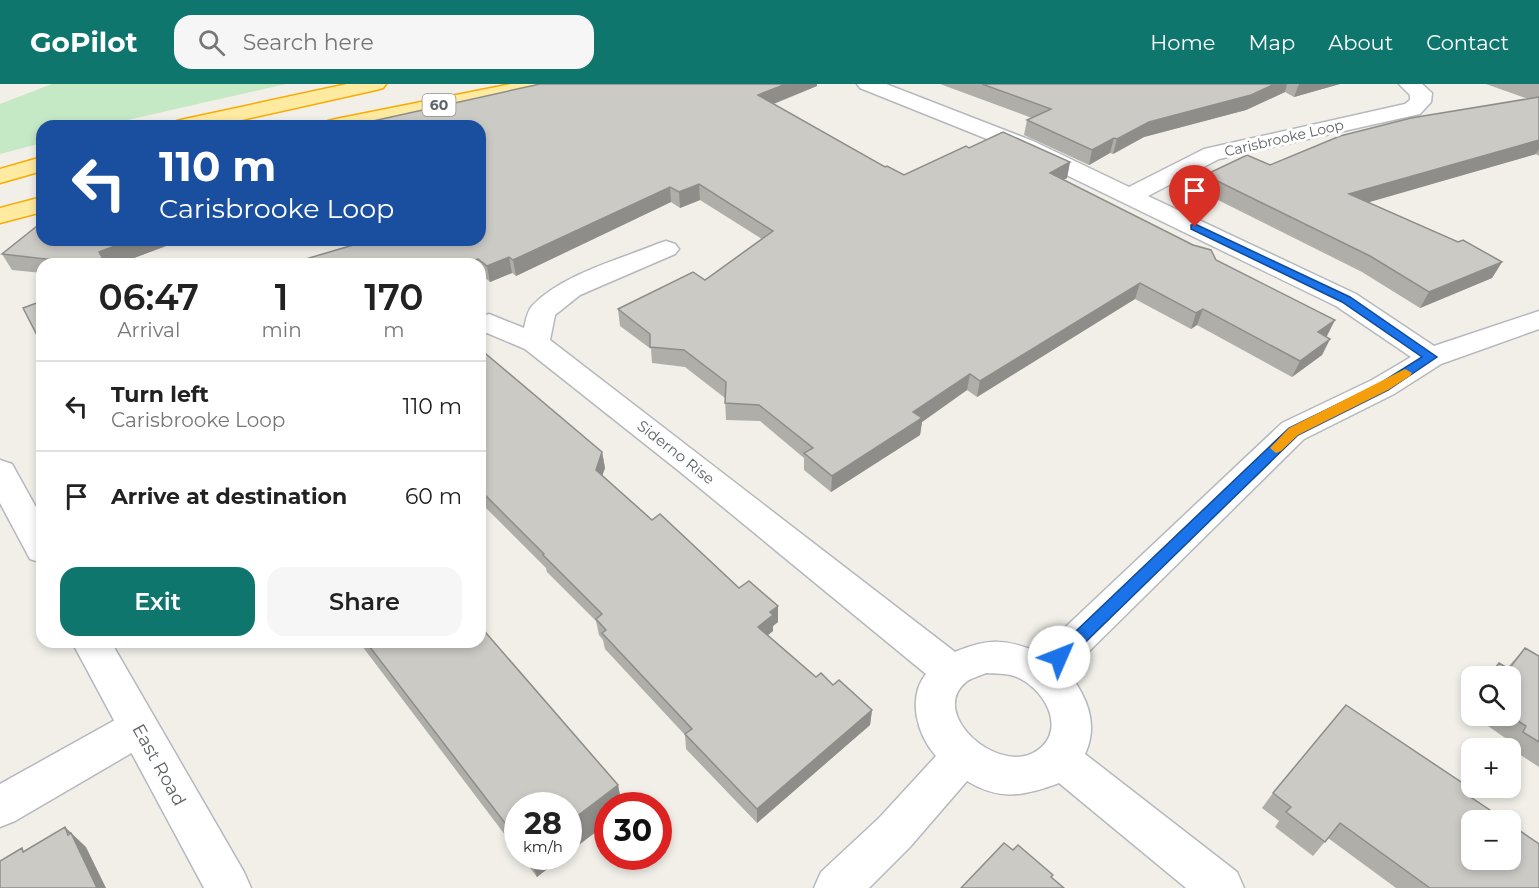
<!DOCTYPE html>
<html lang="en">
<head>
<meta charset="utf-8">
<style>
	body { margin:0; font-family:Montserrat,sans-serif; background:#f6f6f6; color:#222; height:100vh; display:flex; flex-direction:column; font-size:22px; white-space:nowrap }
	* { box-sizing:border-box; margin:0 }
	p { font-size:20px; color:#767676 }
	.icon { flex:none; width:33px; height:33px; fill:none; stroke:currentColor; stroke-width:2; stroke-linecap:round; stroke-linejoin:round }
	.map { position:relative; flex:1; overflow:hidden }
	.details { position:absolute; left:36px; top:174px; width:450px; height:390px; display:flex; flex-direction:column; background:#fff; border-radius:18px; box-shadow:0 3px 9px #0003 }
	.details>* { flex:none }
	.guide { position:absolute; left:36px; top:36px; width:450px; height:126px; border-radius:18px; box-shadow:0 3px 9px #0003; background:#1a4fa0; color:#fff; overflow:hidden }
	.buttons { position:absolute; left:1461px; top:582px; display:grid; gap:12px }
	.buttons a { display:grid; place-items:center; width:60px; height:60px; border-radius:12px; background:#fff; box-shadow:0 3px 9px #0003; font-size:30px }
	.speed { position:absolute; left:504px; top:708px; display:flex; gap:12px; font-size:30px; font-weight:700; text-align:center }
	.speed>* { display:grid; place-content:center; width:78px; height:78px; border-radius:50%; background:#fff; box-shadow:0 3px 9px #0003; line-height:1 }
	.speed small { font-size:15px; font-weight:400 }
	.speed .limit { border:9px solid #d22; background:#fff; color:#111 }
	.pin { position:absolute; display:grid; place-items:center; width:51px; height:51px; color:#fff; margin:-62px -26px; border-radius:50% 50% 50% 0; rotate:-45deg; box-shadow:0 0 6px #0007 }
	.pin .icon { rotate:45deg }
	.me { position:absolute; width:66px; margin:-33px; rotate:46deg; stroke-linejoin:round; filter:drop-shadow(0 0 4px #0008) }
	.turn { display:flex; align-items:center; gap:21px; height:126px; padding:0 24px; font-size:27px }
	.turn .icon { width:78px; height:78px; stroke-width:2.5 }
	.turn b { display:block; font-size:42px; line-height:51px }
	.eta { display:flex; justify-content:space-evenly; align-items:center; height:102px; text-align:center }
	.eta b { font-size:36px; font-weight:600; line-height:42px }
	.button { display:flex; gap:12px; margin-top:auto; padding:12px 24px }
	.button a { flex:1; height:69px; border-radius:18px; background:#0f766e; color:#fff; font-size:24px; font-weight:600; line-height:69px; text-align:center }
	.button a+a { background:#f6f6f6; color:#222 }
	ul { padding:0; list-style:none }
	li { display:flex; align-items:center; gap:18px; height:90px; padding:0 24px; border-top:2px solid #e0e0e0 }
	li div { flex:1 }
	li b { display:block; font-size:22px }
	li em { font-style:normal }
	header { display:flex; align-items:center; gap:36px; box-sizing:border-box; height:84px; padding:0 30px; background:#0f766e; color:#fff }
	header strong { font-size:28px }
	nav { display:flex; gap:33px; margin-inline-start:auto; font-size:21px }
	.search { width:420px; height:54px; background:#f6f6f6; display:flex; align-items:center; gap:15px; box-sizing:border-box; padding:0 21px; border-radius:18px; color:#767676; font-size:22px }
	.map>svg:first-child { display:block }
	.green { fill:#c5e8c5 }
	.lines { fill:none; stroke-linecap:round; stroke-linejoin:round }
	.minor-casing { stroke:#b5b8bc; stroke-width:3 }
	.tertiary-casing { stroke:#b5b8bc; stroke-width:3 }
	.trunk-casing { stroke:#f9ab00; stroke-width:3 }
	.minor { fill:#fff; fill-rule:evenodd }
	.tertiary { fill:#fff; fill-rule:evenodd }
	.trunk { fill:#feeaa1; fill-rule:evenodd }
	.wall { fill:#afaea9 }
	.shaded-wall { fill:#8f8d8a }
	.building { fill:#cccac5; stroke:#8f8d8a; stroke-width:1.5 }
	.route { fill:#1a73e8; stroke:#114b97; stroke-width:1.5 }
	.slow { fill:#f59e0b }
	.labels { text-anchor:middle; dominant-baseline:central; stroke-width:6; stroke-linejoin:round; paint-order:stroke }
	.shield { fill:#fff; stroke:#8f9295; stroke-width:1.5 }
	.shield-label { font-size:14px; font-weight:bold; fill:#5f6368 }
	.far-street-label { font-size:14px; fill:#5f6368; stroke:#fff }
	.street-label { font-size:15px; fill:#5f6368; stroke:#fff }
	.near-street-label { font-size:18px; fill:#5f6368; stroke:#fff }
</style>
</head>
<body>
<header>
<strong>GoPilot</strong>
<div class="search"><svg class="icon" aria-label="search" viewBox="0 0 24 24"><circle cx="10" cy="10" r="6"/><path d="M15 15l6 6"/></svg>Search here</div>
<nav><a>Home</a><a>Map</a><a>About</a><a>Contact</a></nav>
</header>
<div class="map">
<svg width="1539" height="804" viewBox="0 0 1539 804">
	<rect width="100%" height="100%" fill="#f1efe8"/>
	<path class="green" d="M52 0H286L101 42H42V59L0 70V20Z"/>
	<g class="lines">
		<defs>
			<path id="minor" d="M857 0H886L1033 57 1129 103 1204 65 1405 20 1410 16V11L1399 0H1422L1432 9 1431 18 1420 30 1219 75 1148 112 1356 210 1434 262 1539 227V245L1441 280 1394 310 1304 355 1068 588C1087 613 1099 640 1085 670L1237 788 1244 804H1186L1059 699C1024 712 1000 717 967 697L910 763 869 804H814L821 788 880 733 936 672C917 651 907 614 926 590L679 387 525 265 487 249 480 251V233L489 230 524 244C526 236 527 228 532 222 561 191 618 176 657 160L666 157 675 160 679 165 675 170 580 211 555 231 550 256 955 568C989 554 1004 555 1039 568L1282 339 1372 296 1411 273 1336 222 1017 67 860 4ZM986 589C995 590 1006 589 1014 592 1043 602 1068 644 1038 666 1000 694 927 630 966 598 971 594 980 592 986 589Z
				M138 626 152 631 158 644 152 657 15 737 0 743V700L124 631Z"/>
			<path id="tertiary" d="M0 376 12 380 42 434V479L30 475 0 419Z
				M72 558H111L244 788 251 804H204Z"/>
			<path id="trunk" d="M347 0H386L383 4 376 6 215 42H174L177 37 185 35Z
				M511 0H552L549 4 542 6 368 42H325L328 37 336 35Z
				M42 73V87L0 99V85Z
				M42 113V128L0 139V124Z"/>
		</defs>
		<use href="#minor" class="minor-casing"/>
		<use href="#tertiary" class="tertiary-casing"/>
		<use href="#trunk" class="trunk-casing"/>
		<use href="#minor" class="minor"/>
		<use href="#tertiary" class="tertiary"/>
		<use href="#trunk" class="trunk"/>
	</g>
	<path class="wall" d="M540 0H817V2L774 20 885 83 904 91 969 64 1070 78 1067 94 1063 96 1216 176 1330 255 1322 271 1292 293 1197 241 1191 245 1135 215 977 313 967 306 922 338 920 351 831 408 804 386V374L760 337 726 336 725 314 685 283 652 279 651 265 620 242 618 225 705 196 762 155 700 116 680 124 671 118 516 192 512 189 490 198 482 191 480 192V180H289L480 156Z
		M940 0H1340L1294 13 1285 8 1246 26 1144 53 1113 70 1110 69 1089 81 1024 51 1027 36 1032 34Z
		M1486 0H1539V72L1536 70 1368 118 1502 178 1492 194 1420 224 1362 188 1200 107 1205 91 1270 81 1528 15Z
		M42 156H182L118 180H42V189L12 186 2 170Z
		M480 273 602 368 605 384 602 392 652 436 739 504 778 538 773 542V547L768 551 816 593 833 601 872 626 870 641 757 739 686 665 685 651 605 565 603 556 599 551 596 537 547 488 546 484 480 418Z
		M359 558H480L618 701 622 722H518V768Z
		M1525 564 1539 572V683L1508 663 1511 658 1488 642 1481 632H1510V592H1487L1499 579 1507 584Z
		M1273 709 1466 710 1539 804H1396L1328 754 1313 772 1275 743 1279 737 1262 724Z
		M521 772H564L537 793Z"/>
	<path class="shaded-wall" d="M786 0H817V2L758 26V11Z
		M1275 0H1287L1285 8 1246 26 1144 53 1113 70 1117 55 1149 38Z
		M1299 0H1340L1294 13Z
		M1114 54 1110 69 1089 81 1092 66Z
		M1539 56V65L1536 70 1342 126 1349 110Z
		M1070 78 1067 94 1047 105 1050 89Z
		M699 100 700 116 680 124 679 108Z
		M670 103 671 118 516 192 513 176Z
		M131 156H182L118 180H105L99 168Z
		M509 173 512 189 490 198 487 182Z
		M478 175 479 180H462Z
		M1502 178 1492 194 1420 224 1429 208Z
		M1140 199 1135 215 977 313 980 297Z
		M1203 225 1197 241 1191 245 1196 229Z
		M1335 236 1327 252 1310 265 1318 248Z
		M1330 255 1322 271 1292 293 1300 277Z
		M970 290 967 306 922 338 920 351 831 408 832 392 913 328Z
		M602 368 605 384 598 403 596 386Z
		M778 522V538L773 542V547L758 559V543L770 528Z
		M872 626 870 641 757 739V725Z
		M618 701 622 722H608V739L568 769V739Z
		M65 743 86 763 106 804H97Z
		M529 772H564L537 793Z"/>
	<path class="building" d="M540 0H786L758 11 885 83 887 82 904 91 966 62 969 64 1003 48 1070 78 1050 89 1193 161 1211 166 1216 176 1335 236 1318 248 1330 255 1300 277 1203 225 1196 229 1140 199 980 297 970 290 913 328 922 334 832 392 804 369 813 364 759 321 725 319 726 298 684 266 650 263V250L618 225 693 188 705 196 773 147 699 100 679 108 670 103 513 176 509 173 487 182 478 175 462 180H289L370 156H480V42H358L373 37Z
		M982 0H1275L1251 11 1149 38 1117 55 1114 54 1092 66 1027 36 1051 25Z
		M1539 13V56L1349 110 1458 158 1463 156 1502 178 1429 208 1370 172 1205 91 1247 71 1270 81 1340 52 1411 34Z
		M42 138V156H131L99 168 106 180H89L2 170Z
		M42 217V257H40L23 224Z
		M486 270 602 368 596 386 652 436 660 430 739 504 749 497 778 522 770 528 773 531 758 543 816 593 821 589 833 601 839 596 872 626 757 725 685 650 692 645 602 549 606 546 596 535 602 530 543 471 544 470 480 406V273Z
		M480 542 618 701 568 739V722H518V756L366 558H480Z
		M1525 564 1539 572V658L1523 648 1526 642 1510 632V592H1489L1499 579 1509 585Z
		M1346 621 1470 704 1466 710 1505 736H1472V776H1510V740L1539 760V804H1430L1340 739 1325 758 1286 728 1291 723 1273 709Z
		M65 743 68 751 71 749 97 804H0V777L22 764 23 768Z
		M1004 759 1013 766 1018 761 1053 791 1051 793 1064 804H961Z"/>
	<path class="route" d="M1195 140 1350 213 1437 273 1388 306 1298 351 1065 578 1059 580 1054 578 1051 573 1054 568 1289 344 1379 300 1422 273 1342 218 1191 145V141Z"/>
	<path class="slow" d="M1405 285 1412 289 1410 292 1388 306 1298 351 1281 367 1276 369 1270 364 1289 344Z"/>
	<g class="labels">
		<rect class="shield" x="422.5" y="10" width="33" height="22" rx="4.5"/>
		<g class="shield-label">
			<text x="439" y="21">60</text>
		</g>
		<g class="far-street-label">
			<text transform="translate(1284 54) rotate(-13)">Carisbrooke Loop</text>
		</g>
		<g class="street-label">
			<text transform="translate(676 368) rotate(38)">Siderno Rise</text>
		</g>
		<g class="near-street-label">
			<text transform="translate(159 681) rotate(61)">East Road</text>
		</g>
	</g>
</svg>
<div class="buttons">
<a><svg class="icon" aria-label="search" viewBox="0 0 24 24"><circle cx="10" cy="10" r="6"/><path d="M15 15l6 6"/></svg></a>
<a>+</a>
<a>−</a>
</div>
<div class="speed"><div>28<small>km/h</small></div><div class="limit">30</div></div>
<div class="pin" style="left:1195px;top:143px;background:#d93025"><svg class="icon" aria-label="arrive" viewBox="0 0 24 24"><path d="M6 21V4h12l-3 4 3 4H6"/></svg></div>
<svg class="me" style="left:1059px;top:573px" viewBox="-20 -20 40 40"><circle r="19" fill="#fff"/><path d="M0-13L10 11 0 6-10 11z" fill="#1a73e8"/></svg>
<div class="guide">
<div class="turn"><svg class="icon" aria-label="left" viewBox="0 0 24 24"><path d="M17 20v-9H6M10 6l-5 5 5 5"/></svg><div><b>110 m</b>Carisbrooke Loop</div></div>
</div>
<section class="details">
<div class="eta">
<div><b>06:47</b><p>Arrival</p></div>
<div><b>1</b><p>min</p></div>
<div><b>170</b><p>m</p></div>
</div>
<ul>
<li><svg class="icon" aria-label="left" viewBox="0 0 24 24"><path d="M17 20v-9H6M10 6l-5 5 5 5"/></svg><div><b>Turn left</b><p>Carisbrooke Loop</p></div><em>110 m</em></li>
<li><svg class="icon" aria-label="arrive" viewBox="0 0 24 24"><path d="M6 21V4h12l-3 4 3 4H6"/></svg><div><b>Arrive at destination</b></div><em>60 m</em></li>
</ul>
<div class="button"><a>Exit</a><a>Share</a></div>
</section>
</div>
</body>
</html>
